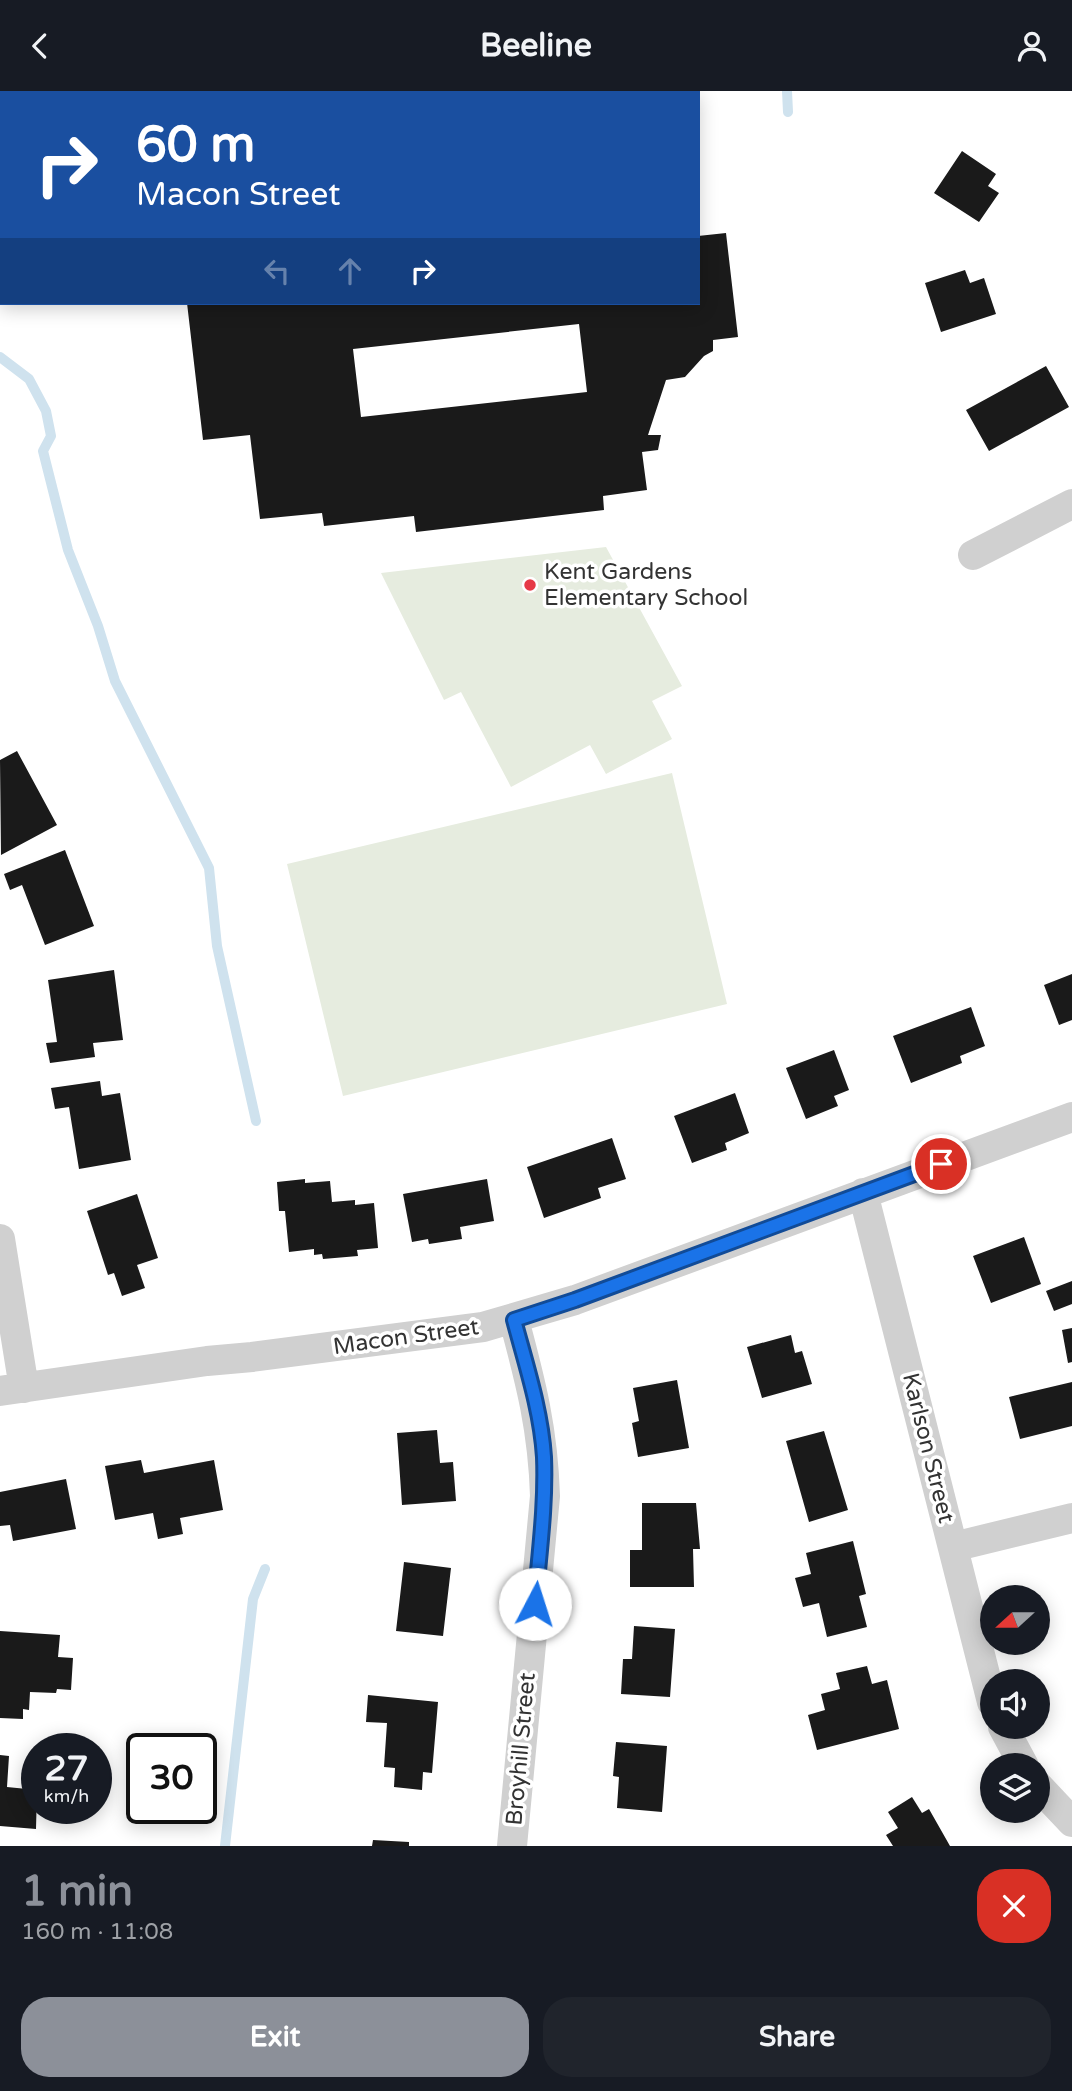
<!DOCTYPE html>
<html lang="en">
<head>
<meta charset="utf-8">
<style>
	body { margin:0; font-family:"Varela Round",sans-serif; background:#20242c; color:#f1f3f6; height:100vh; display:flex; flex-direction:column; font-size:26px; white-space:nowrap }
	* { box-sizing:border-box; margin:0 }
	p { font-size:23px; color:#9ea1a6 }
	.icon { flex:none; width:38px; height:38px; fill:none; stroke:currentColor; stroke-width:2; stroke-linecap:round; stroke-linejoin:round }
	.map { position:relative; height:1755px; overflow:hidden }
	.drawer { display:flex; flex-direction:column; background:#171b24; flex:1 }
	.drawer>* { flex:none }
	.guide { position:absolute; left:0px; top:0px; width:700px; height:214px; box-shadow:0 4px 18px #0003; background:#1a4fa0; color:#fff; overflow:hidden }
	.needle { width:46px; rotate:249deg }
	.buttons { position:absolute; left:980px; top:1494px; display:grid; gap:14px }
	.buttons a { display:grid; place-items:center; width:70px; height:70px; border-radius:50%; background:#171b24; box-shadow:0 4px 18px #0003; font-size:35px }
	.speed { position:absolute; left:21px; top:1642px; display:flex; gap:14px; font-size:35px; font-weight:700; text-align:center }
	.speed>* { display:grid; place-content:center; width:91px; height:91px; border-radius:50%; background:#171b24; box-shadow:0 4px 18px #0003; line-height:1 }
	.speed small { font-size:18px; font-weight:400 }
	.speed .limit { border:4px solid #111; border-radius:10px; background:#fff; color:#111 }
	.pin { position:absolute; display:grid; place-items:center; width:60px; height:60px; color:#fff; margin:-30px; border:4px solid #fff; border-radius:50%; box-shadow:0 2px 7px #0007 }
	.me { position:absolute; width:77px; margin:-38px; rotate:5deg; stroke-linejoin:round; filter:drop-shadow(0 0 5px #0008) }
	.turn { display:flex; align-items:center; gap:24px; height:147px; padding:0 21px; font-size:32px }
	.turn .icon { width:91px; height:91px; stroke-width:2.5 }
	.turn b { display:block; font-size:49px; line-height:60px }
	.lanes { display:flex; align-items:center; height:66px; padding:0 21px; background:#0003; justify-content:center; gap:35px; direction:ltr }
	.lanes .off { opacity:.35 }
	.round { display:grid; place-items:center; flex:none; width:74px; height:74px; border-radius:28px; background:#20242c }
	.headline { display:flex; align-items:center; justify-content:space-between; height:119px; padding:0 21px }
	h1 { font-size:42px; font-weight:700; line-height:52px; color:#8c9099 }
	.primary-button { display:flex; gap:14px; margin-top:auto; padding:14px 21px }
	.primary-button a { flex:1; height:80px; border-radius:28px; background:#8c9099; color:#fff; font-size:28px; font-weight:700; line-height:80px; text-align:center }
	.primary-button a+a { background:#20242c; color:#f1f3f6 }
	header { display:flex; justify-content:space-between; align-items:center; height:91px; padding:0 21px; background:#171b24; font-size:32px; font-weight:700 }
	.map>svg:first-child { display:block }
	.green { fill:#e6ecdf }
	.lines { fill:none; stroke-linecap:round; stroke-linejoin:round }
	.stream { stroke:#cfe2ee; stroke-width:10 }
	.building { fill:#1a1a1a; fill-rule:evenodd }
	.minor { stroke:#d0d0d0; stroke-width:30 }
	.route-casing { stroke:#114b97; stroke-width:18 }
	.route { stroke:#1a73e8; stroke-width:12 }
	.poi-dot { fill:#e63946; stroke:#fff; stroke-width:2.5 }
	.labels { text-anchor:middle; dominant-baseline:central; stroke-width:7; stroke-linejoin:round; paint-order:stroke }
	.poi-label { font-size:23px; fill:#333; stroke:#fff; text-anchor:start }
	.street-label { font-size:23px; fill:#333; stroke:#fff }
</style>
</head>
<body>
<header><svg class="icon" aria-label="back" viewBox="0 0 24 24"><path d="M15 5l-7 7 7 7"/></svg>Beeline<svg class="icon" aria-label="person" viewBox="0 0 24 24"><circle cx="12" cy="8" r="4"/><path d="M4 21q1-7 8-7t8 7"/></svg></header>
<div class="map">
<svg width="1072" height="1755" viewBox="0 0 1072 1755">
	<rect width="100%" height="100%" fill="#fff"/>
	<path class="green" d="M606 456 682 595 652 610 672 648 606 683 590 654 511 696 461 601 444 609 381 482Z
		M672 682 727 913 343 1005 287 773Z"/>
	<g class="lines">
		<path class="stream" d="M787 0 788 21
			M0 266 29 288 46 320 51 345 43 360 68 459 98 535 115 590 209 777 217 855 256 1030
			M225 1755 253 1508 265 1478"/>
	</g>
	<path class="building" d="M962 60 996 83 988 95 999 102 979 131 934 102Z
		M726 142 738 246 713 249V260L704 265 685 286 666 289 648 344H661L658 359 642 361 647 399 603 405 604 419 416 441 414 425 324 435 322 422 260 428 250 344 203 349 187 212H698V145ZM579 233 587 301 361 326 353 258Z
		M965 179 970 192 984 187 996 223 941 241 925 192Z
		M1046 275 1069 316 989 360 966 319Z
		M17 660 57 734 1 764 0 669Z
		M65 759 94 835 45 854 22 794 10 799 4 783Z
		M114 879 123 949 93 952 95 966 50 972 46 952 57 951 48 889Z
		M1072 883V929L1059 934 1044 894Z
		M971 916 985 955 960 965 962 972 911 992 893 945Z
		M834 959 849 999 834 1005 838 1015 806 1028 786 977Z
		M100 990 102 1005 120 1002 131 1069 79 1078 69 1016 55 1018 51 997Z
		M735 1002 749 1042 725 1052 727 1059 692 1072 674 1025Z
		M612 1047 626 1088 598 1097 601 1107 544 1127 527 1076Z
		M305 1088V1092L330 1090 332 1111 355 1109V1114L374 1112 378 1157 357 1159 358 1165 323 1168 322 1163 314 1164V1158L289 1161 285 1120H279L277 1091Z
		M487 1088 494 1130 460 1136 462 1148 429 1153 428 1148 412 1151 403 1103Z
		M137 1103 158 1167 137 1174 145 1197 122 1205 114 1182 108 1184 87 1120Z
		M1024 1146 1041 1193 991 1212 973 1165Z
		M1072 1190V1213L1054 1220 1046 1200Z
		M1072 1237V1271L1068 1272 1062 1239Z
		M791 1244 795 1262 802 1260 812 1293 762 1307 747 1256Z
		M677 1289 689 1357 638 1366 632 1332 639 1330 633 1297Z
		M1072 1291V1335L1020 1348 1009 1306Z
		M437 1339 440 1372 453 1371 456 1410 402 1414 397 1342Z
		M824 1340 848 1419 809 1431 786 1350Z
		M141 1369 144 1382 214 1369 223 1419 180 1427 183 1443 158 1448 153 1422 115 1429 105 1375Z
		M66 1388 76 1438 13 1450 10 1434 0 1435V1401Z
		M642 1412H696L700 1458H693L694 1496H630V1459H642Z
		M853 1450 866 1503 859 1505 867 1536 827 1546 819 1512 803 1516 795 1487 811 1483 806 1462Z
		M404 1471 451 1477 443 1545 396 1540Z
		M634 1535 675 1538 670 1606 621 1603 623 1568H632Z
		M0 1540 60 1544 58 1566 73 1567 71 1599 57 1598 56 1602 30 1601 29 1619 23 1618V1628L0 1627Z
		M867 1575 872 1593 887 1589 899 1638 817 1659 808 1624 825 1619 821 1603 840 1598 836 1582Z
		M368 1604 438 1611 432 1682 423 1681 422 1699 394 1696 395 1677 384 1676 387 1632 366 1631Z
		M616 1651 667 1655 662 1721 617 1717 619 1686 613 1685Z
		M0 1664 9 1665 7 1696 37 1699 36 1738 0 1735Z
		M912 1706 922 1722 929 1718 950 1755H893L886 1744 898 1737 888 1721Z
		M373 1749 409 1751V1755H372Z"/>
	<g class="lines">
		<path class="minor" d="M973 464 1072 413
			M863 1102 992 1611
			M0 1148 24 1297
			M0 1300 207 1270 252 1266 483 1236 575 1209 1072 1026
			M953 1456 1072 1427
			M1003 1636 1024 1675
			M1038 1695 1072 1731
			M512 1755 545 1405C543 1339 531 1292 514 1229"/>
	</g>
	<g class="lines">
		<defs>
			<path id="route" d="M535 1513C539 1464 546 1415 544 1366 541 1319 526 1274 514 1229L575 1209 941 1073"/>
		</defs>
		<use href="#route" class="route-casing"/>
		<use href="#route" class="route"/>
	</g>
	<circle class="poi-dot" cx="530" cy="494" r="7"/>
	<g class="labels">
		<g class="poi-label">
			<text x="544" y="481">Kent Gardens<tspan x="544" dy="26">Elementary School</tspan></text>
		</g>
		<g class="street-label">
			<text transform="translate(406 1246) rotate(-8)">Macon Street</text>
			<text transform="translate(928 1357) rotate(76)">Karlson Street</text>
			<text transform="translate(521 1658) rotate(-85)">Broyhill Street</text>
		</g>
	</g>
</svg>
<div class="buttons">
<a><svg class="needle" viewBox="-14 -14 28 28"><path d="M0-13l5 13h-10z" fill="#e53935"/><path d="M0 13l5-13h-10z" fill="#9ea1a6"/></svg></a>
<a><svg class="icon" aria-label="sound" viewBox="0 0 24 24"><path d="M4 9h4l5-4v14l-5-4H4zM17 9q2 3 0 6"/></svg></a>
<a><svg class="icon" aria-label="layers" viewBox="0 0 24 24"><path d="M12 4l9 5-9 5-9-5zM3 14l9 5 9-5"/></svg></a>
</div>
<div class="speed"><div>27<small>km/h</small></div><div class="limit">30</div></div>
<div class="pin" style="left:941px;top:1073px;background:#d93025"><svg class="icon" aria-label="arrive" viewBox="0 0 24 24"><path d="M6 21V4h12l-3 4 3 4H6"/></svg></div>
<svg class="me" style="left:535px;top:1513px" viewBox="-20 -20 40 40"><circle r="19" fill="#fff"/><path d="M0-13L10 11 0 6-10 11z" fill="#1a73e8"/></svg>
<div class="guide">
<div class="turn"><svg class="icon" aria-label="right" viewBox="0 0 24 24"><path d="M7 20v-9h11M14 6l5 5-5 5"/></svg><div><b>60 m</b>Macon Street</div></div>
<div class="lanes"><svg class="icon off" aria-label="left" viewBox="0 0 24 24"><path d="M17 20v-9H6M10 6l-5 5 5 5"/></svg><svg class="icon off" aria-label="ahead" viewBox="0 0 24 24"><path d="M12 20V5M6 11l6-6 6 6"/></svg><svg class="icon" aria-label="right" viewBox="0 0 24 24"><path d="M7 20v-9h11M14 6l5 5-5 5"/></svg></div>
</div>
</div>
<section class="drawer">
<div class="headline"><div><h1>1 min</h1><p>160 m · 11:08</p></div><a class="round" style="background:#d93025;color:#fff"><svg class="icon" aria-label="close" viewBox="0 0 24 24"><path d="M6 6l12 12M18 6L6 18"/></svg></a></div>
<div class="primary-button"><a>Exit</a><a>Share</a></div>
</section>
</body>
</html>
